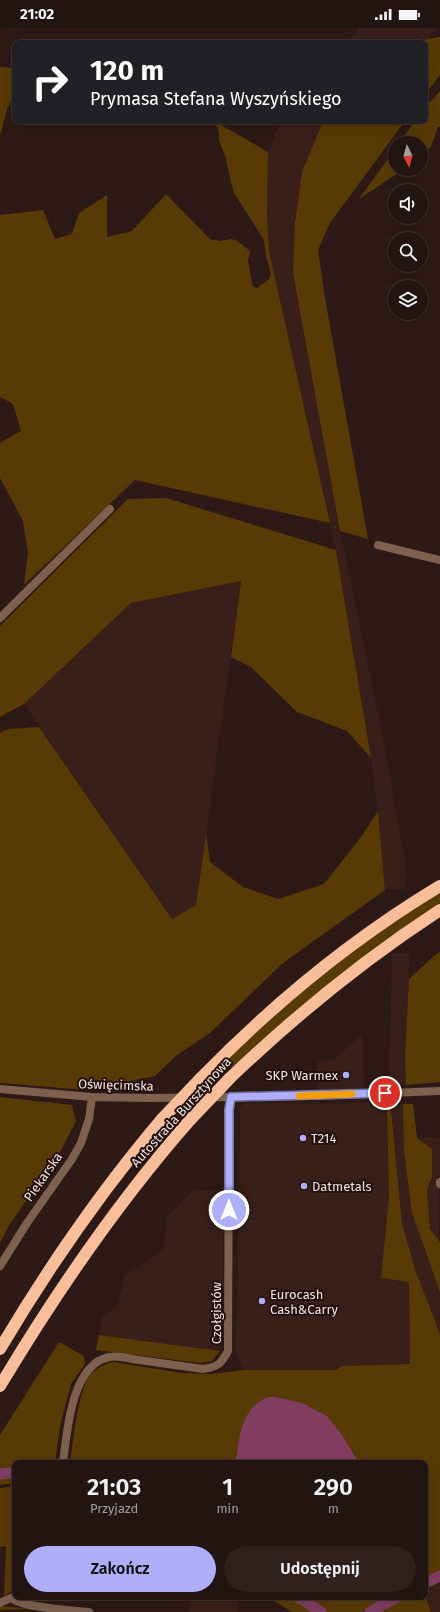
<!DOCTYPE html>
<html lang="pl">
<head>
<meta charset="utf-8">
<style>
	body { margin:0; font-family:"Fira Sans",sans-serif; background:#2e211e; color:#f1f3f6; height:100vh; display:flex; flex-direction:column; font-size:15px; white-space:nowrap }
	* { box-sizing:border-box; margin:0 }
	p { font-size:13px; color:#a29e9f }
	.icon { flex:none; width:22px; height:22px; fill:none; stroke:currentColor; stroke-width:2; stroke-linecap:round; stroke-linejoin:round }
	.map { position:relative; flex:1; overflow:hidden }
	.panel { position:absolute; left:12px; top:1432px; width:416px; height:140px; display:flex; flex-direction:column; background:#221410; border-radius:8px; box-shadow:0 4px 16px #0002,0 0 0 1px #3f3330 }
	.panel>* { flex:none }
	.banner { position:absolute; left:12px; top:12px; width:416px; height:84px; border-radius:8px; box-shadow:0 4px 16px #0002,0 0 0 1px #3f3330; background:#202124; color:#fff; overflow:hidden }
	.needle { width:26px; rotate:174deg }
	.controls { position:absolute; left:388px; top:108px; display:grid; gap:8px }
	.controls a { display:grid; place-items:center; width:40px; height:40px; border-radius:50%; background:#221410; box-shadow:0 4px 16px #0002,0 0 0 1px #3f3330; font-size:20px }
	.pin { position:absolute; display:grid; place-items:center; width:34px; height:34px; color:#fff; margin:-17px; border:2px solid #fff; border-radius:50%; box-shadow:0 1px 4px #0007 }
	.me { position:absolute; width:44px; margin:-22px; rotate:0deg; stroke-linejoin:round; filter:drop-shadow(0 0 3px #0008) }
	.turn { display:flex; align-items:center; gap:14px; height:84px; padding:0 12px; font-size:18px }
	.turn .icon { width:52px; height:52px; stroke-width:2.5 }
	.turn b { display:block; font-size:28px; line-height:34px }
	.eta { display:flex; justify-content:space-evenly; align-items:center; height:68px; text-align:center }
	.eta b { font-size:24px; font-weight:600; line-height:28px }
	.primary-button { display:flex; gap:8px; margin-top:auto; padding:8px 12px }
	.primary-button a { flex:1; height:46px; border-radius:24px; background:#afaefa; color:#111; font-size:16px; font-weight:600; line-height:46px; text-align:center }
	.primary-button a+a { background:#2e211e; color:#f1f3f6 }
	.status { display:flex; justify-content:space-between; align-items:center; height:28px; padding:0 20px; background:#221410; direction:ltr }
	.status svg { height:11px; fill:currentColor }
	.map>svg:first-child { display:block }
	.built { fill:#391f1a }
	.green { fill:#583a05 }
	.water { fill:#803d60 }
	.lines { fill:none; stroke-linecap:round; stroke-linejoin:round }
	.river { stroke:#803d60; stroke-width:11 }
	.minor { stroke:#7d604e; stroke-width:8 }
	.highway { stroke:#f8be9a; stroke-width:12 }
	.highway-bridge { stroke:#f8be9a; stroke-width:12 }
	.route-casing { stroke:#7271a2; stroke-width:10 }
	.route { stroke:#afaefa; stroke-width:7 }
	.slow { stroke:#f59e0b; stroke-width:7 }
	.poi-dot { fill:#afaefa; stroke:#23110d; stroke-width:1.5 }
	.labels { text-anchor:middle; dominant-baseline:central; stroke-width:4; stroke-linejoin:round; paint-order:stroke }
	.poi-label { font-size:13px; fill:#f0e2df; stroke:#23110d; text-anchor:start }
	.street-label { font-size:13px; fill:#f0e2df; stroke:#23110d }
</style>
</head>
<body>
<div class="status"><b>21:02</b><svg viewBox="0 0 49 12"><path d="M0 12V9h3v3zM5 12V6h3v6zM10 12V3h3v9zM15 12V0h3v12zM26 1h20v11H26zM47 4h2v5h-2z"/></svg></div>
<div class="map">
<svg width="440" height="1584" viewBox="0 0 440 1584">
	<rect width="100%" height="100%" fill="#2d1a16"/>
	<path class="built" d="M361 0H436L427 11 419 15H344Z
		M281 93H323L302 144 293 245 340 503 381 700 406 838 405 861H385L378 783 371 730 336 522 269 223 267 189 268 124Z
		M241 553 196 877 172 891 24 676 131 575Z
		M392 925H409V951L405 1028 406 1057H389Z
		M362 1006 364 1060 318 1062V1033L334 1032Z
		M386 1073 389 1169 381 1250 409 1254 410 1336 341 1338 336 1342H243L236 1326 240 1079 244 1075 333 1076Z
		M403 1076 404 1124 412 1185 440 1264V1306L416 1244 402 1196 391 1077Z
		M417 1110H440L439 1213 430 1201 427 1160 432 1149Z
		M193 1162 223 1163V1256L220 1323 99 1307 102 1289 117 1279 125 1247 164 1222 167 1189Z
		M440 1554V1584H431L425 1568 426 1561Z
		M190 1569H237L238 1570 237 1584H189Z"/>
	<path class="green" d="M440 9V47L425 67V15H419L427 11Z
		M0 39 15 40V65L8 79 0 107Z
		M440 63V99H438L431 119 421 127V115H399L415 93H425V80Z
		M211 93H214L268 124 267 189 269 223 330 495 135 452 24 557 28 525 23 493 0 450V415L21 403 13 376 0 369V187L43 182 55 211 72 206 79 185 107 167V209L132 203 166 166 210 211 220 213 230 211 236 212 250 223 248 233 253 259 257 260 269 251 271 246 266 228 264 212 234 165 230 150 226 131 219 112V106L217 98Z
		M323 93H405L330 195 318 222 325 270 368 511 340 503 293 245 295 195 302 144Z
		M395 121V141H404L359 171Z
		M166 470 336 522 371 730 347 703 297 684 251 639 231 629 241 553 131 575 24 676 0 689V598L128 471Z
		M39 699 172 891 196 877 206 806 210 834 243 859 278 871 324 856 361 809 378 783 385 862 283 935 210 1005 177 1027 155 1048 85 1062 0 1055V705L8 701Z
		M440 863V877L233 1040 225 1032 291 972 361 916Z
		M440 924V1054L406 1057 405 1028 409 951 434 928Z
		M0 1069 72 1077 76 1093 59 1126 10 1196 0 1215Z
		M403 1076H413L417 1110 432 1121V1149L427 1161 430 1201 440 1214V1264L412 1185 404 1124Z
		M387 1081H391L402 1196 416 1244 440 1306V1545L425 1552V1435H70C73 1415 78 1358 92 1345 98 1339 106 1335 114 1334L182 1345 212 1346 243 1342H336L341 1338 410 1336 409 1254 381 1250 389 1169Z
		M99 1307 220 1323 212 1333 200 1335 96 1322Z
		M59 1314 84 1328 85 1336 71 1356 60 1398 55 1435H15V1440L0 1442V1407Z
		M15 1447V1455L0 1457V1449Z
		M15 1458V1560L4 1569 6 1518 0 1519V1460Z
		M425 1568 431 1584H378L409 1569Z
		M268 1569H292L315 1584H292Z
		M302 1569H392L362 1584H325Z
		M0 1578 32 1581 0 1582Z"/>
	<path class="water" d="M269 1369H276L302 1375 327 1388 342 1407 359 1435H236C238 1411 242 1377 269 1369Z"/>
	<g class="lines">
		<path class="river" d="M0 1446 15 1444
			M425 1555 440 1548
			M298 1569 321 1584
			M370 1584 397 1569"/>
		<path class="minor" d="M378 517 440 532
			M0 590 110 481
			M0 1061 92 1069 148 1070 312 1068 440 1063
			M440 1154V1156
			M0 1238 27 1195 72 1131 81 1115 89 1091 92 1069
			M63 1435C67 1404 71 1337 109 1329 119 1327 130 1331 139 1332 161 1335 182 1338 203 1341 218 1339 221 1336 228 1323L229 1082 231 1069
			M12 1570C21 1580 73 1582 89 1584
			M0 1575 15 1568"/>
		<path class="highway" d="M201 1050C273 976 352 911 440 858
			M230 1050C296 987 363 932 440 882
			M0 1321C48 1240 101 1163 162 1091
			M0 1358C57 1263 117 1175 190 1092"/>
		<path class="highway-bridge" d="M162 1091 201 1050
			M190 1092 230 1050"/>
	</g>
	<g class="lines">
		<defs>
			<path id="route" d="M229 1182V1082L231 1069 385 1065"/>
		</defs>
		<use href="#route" class="route-casing"/>
		<use href="#route" class="route"/>
		<path class="slow" d="M299 1068 352 1066"/>
	</g>
	<g class="poi-dot">
		<circle cx="346" cy="1047" r="4"/>
		<circle cx="303" cy="1110" r="4"/>
		<circle cx="304" cy="1158" r="4"/>
		<circle cx="262" cy="1273" r="4"/>
	</g>
	<g class="labels">
		<g class="poi-label">
			<text x="338" y="1047" text-anchor="end">SKP Warmex</text>
			<text x="311" y="1110">T214</text>
			<text x="312" y="1158">Datmetals</text>
			<text x="270" y="1266">Eurocash<tspan x="270" dy="15">Cash&amp;Carry</tspan></text>
		</g>
		<g class="street-label">
			<text transform="translate(116 1057) rotate(2)">Oświęcimska</text>
			<text transform="translate(181 1084) rotate(-48)">Autostrada Bursztynowa</text>
			<text transform="translate(43 1149) rotate(-55)">Piekarska</text>
			<text transform="translate(216 1285) rotate(-90)">Czołgistów</text>
		</g>
	</g>
</svg>
<div class="controls">
<a><svg class="needle" viewBox="-14 -14 28 28"><path d="M0-13l5 13h-10z" fill="#e53935"/><path d="M0 13l5-13h-10z" fill="#a29e9f"/></svg></a>
<a><svg class="icon" aria-label="sound" viewBox="0 0 24 24"><path d="M4 9h4l5-4v14l-5-4H4zM17 9q2 3 0 6"/></svg></a>
<a><svg class="icon" aria-label="search" viewBox="0 0 24 24"><circle cx="10" cy="10" r="6"/><path d="M15 15l6 6"/></svg></a>
<a><svg class="icon" aria-label="layers" viewBox="0 0 24 24"><path d="M12 4l9 5-9 5-9-5zM3 14l9 5 9-5"/></svg></a>
</div>
<div class="pin" style="left:385px;top:1065px;background:#d93025"><svg class="icon" aria-label="arrive" viewBox="0 0 24 24"><path d="M6 21V4h12l-3 4 3 4H6"/></svg></div>
<svg class="me" style="left:229px;top:1182px" viewBox="-20 -20 40 40"><circle r="17" fill="#afaefa" stroke="#fff" stroke-width="3"/><path d="M0-11L8 9 0 5-8 9z" fill="#fff"/></svg>
<div class="banner">
<div class="turn"><svg class="icon" aria-label="right" viewBox="0 0 24 24"><path d="M7 20v-9h11M14 6l5 5-5 5"/></svg><div><b>120 m</b>Prymasa Stefana Wyszyńskiego</div></div>
</div>
<section class="panel">
<div class="eta">
<div><b>21:03</b><p>Przyjazd</p></div>
<div><b>1</b><p>min</p></div>
<div><b>290</b><p>m</p></div>
</div>
<div class="primary-button"><a>Zakończ</a><a>Udostępnij</a></div>
</section>
</div>
</body>
</html>
